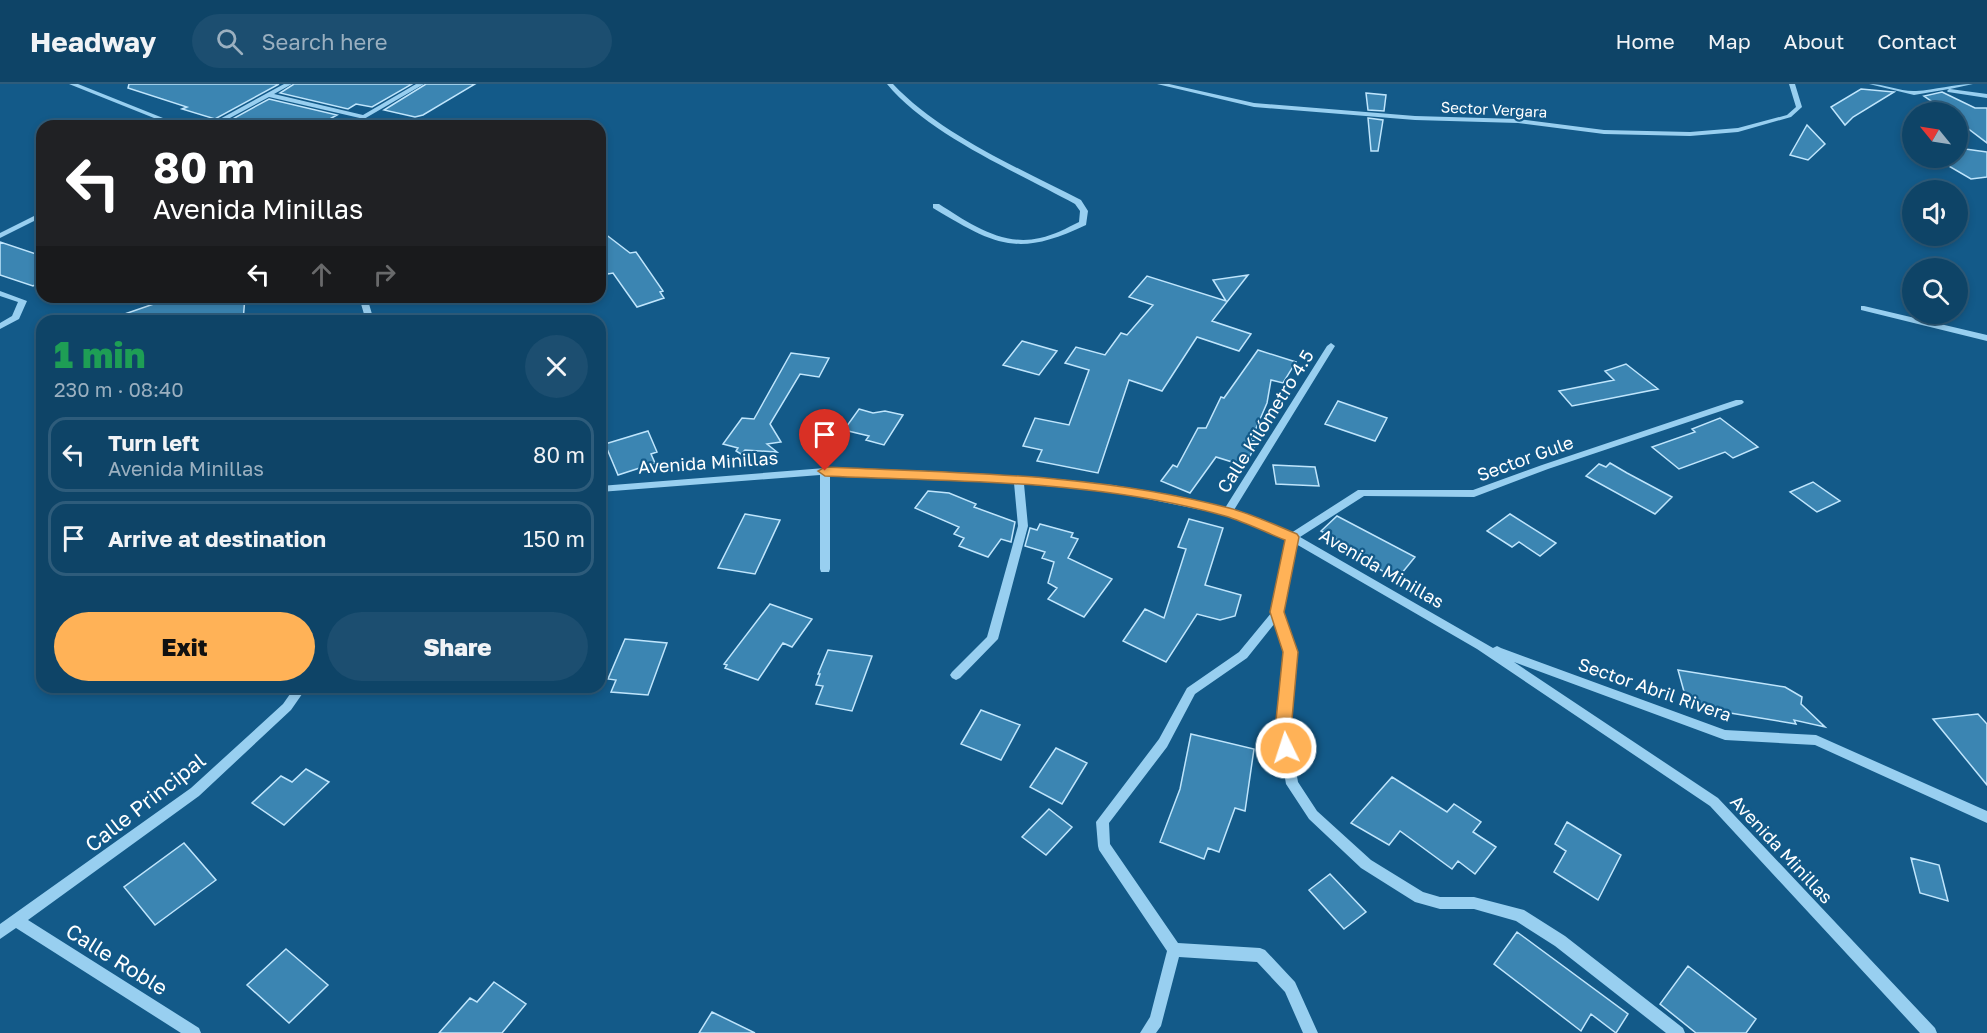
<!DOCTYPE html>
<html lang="en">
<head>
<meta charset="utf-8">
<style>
	body { margin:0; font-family:"Golos Text",sans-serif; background:#1c4e70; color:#f1f3f6; height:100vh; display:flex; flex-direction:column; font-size:22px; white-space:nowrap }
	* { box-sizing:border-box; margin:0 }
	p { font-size:20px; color:#9bb0c0 }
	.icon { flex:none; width:33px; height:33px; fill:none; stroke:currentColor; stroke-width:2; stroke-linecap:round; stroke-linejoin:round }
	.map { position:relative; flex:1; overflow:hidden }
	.drawer { position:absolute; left:36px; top:231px; width:570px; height:378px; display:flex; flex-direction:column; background:#0e4467; border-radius:18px; box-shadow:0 3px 9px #0003,0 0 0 2px #2e5c7b }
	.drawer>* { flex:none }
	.hud { position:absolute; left:36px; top:36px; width:570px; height:183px; border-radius:18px; box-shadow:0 3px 9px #0003,0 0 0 2px #2e5c7b; background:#202124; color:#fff; overflow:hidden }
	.needle { width:39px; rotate:300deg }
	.fabs { position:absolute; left:1902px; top:18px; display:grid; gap:12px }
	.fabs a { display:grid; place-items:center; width:66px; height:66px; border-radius:50%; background:#0e4467; box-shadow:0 3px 9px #0003,0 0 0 2px #2e5c7b; font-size:30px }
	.pin { position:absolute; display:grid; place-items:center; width:51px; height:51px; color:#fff; margin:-62px -26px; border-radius:50% 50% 50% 0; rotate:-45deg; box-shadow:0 0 6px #0007 }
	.pin .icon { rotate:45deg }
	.me { position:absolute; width:66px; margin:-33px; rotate:356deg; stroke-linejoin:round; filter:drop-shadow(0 0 4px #0008) }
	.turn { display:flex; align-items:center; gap:21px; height:126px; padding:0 18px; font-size:27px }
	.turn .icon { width:78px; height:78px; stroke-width:2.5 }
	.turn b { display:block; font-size:42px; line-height:51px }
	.lanes { display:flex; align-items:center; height:57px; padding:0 18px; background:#0003; justify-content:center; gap:30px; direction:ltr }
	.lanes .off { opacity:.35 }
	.round { display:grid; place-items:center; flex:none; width:63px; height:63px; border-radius:32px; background:#1c4e70 }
	.headline { display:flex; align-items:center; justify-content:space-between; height:102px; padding:0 18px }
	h1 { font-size:36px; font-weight:800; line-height:45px; color:#1e9e55 }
	.cta { display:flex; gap:12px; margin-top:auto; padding:12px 18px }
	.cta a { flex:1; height:69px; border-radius:36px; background:#ffb257; color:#111; font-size:24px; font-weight:800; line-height:69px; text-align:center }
	.cta a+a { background:#1c4e70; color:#f1f3f6 }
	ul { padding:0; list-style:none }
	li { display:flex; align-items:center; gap:18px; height:75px; margin:0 12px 9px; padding:0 6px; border:3px solid #2e5c7b; border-radius:18px }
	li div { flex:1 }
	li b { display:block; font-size:22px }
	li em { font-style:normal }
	header { display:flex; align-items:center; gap:36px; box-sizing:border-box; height:84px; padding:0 30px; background:#0e4467; border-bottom:2px solid #2e5c7b }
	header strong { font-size:28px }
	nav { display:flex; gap:33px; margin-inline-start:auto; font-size:21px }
	.search { width:420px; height:54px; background:#1c4e70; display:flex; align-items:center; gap:15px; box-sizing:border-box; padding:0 21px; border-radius:33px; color:#9bb0c0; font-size:22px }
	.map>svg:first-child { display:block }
	.building { fill:#3b85b2; stroke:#bfe5fc; stroke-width:1.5 }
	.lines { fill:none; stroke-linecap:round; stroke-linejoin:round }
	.minor { fill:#98cff0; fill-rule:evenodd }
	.route { fill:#ffb257; stroke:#a67439; stroke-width:1.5 }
	.labels { text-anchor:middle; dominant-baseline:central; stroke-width:4.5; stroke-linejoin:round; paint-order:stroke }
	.far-street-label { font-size:15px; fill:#fff; stroke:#135a89 }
	.street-label { font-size:18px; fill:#fff; stroke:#135a89 }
	.near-street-label { font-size:21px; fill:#fff; stroke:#135a89 }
</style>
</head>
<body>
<header>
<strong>Headway</strong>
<div class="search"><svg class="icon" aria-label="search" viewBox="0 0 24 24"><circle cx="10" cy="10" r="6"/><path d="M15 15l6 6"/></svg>Search here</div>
<nav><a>Home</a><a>Map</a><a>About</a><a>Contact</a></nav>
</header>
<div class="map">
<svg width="1987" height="949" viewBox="0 0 1987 949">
	<rect width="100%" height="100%" fill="#135a89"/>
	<path class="building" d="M129 0H279L215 35 182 25 187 23 128 4Z
		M294 0H412L372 23 356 20 348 25 280 9Z
		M426 0H475L423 31 415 33 384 26Z
		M1861 5 1894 8 1853 33 1845 41 1831 23Z
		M1942 8 1975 24H1987V59L1958 37V28H1947L1924 12Z
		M1366 9 1386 11 1384 27 1368 26Z
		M269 15 337 31 317 42H241L227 38Z
		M1368 34 1383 36 1378 67H1371Z
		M1807 41 1825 60 1808 76 1790 71Z
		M1958 64 1987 68V93L1971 95 1935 74H1958Z
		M600 146 630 169 636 168 663 207 660 208 664 214 637 223 613 189 608 190 604 182 600 183Z
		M0 158 42 172V197L33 202 0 191Z
		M1248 191 1212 237 1251 250 1239 267 1197 253 1162 307 1129 296 1098 389 1037 377 1042 366 1023 362 1035 334 1069 341 1089 286 1065 279 1076 263 1105 271 1121 249 1127 251 1153 221 1129 213 1147 192 1226 217 1213 196Z
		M174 213H245L243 237H114L113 234Z
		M1022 257 1057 267 1039 291 1003 281Z
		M1258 266 1296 278 1283 299 1271 296 1267 319 1251 356 1257 358 1245 382 1216 373 1190 409 1161 397 1173 381 1177 383 1198 344H1206L1221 313 1224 314Z
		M791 269 829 274 819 293 800 290 770 340 781 358 767 360 777 368 745 366 741 370 736 367 738 364 723 360 742 334 754 335Z
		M1626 280 1658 305 1572 322 1559 307 1614 296 1605 287Z
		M1338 317 1387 334 1375 357 1325 340Z
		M859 325 873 329 885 327 903 331 884 361 866 356 869 352 844 346Z
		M1720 334 1758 363 1733 374 1725 368 1679 385 1652 363 1695 348 1692 345Z
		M648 347 657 368 651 370 655 379 618 391 605 360Z
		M1610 379 1627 389 1672 413 1655 430 1586 392 1599 380 1606 383Z
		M1273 381 1315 383 1319 402 1276 400Z
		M1813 398 1840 417 1817 428 1790 408Z
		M928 407 949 409 976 420 974 423 1015 438 1011 458 1001 455 988 473 959 462 964 454 954 450 959 443 915 424Z
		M745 430 780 436 755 490 718 484Z
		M1510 430 1556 459 1540 472 1519 458 1512 463 1487 447Z
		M1337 432 1415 473 1397 495 1370 480 1373 476 1321 447Z
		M1189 435 1223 444 1205 501 1241 511 1235 532 1220 536 1197 530 1166 578 1123 557 1145 525 1164 534 1186 465 1178 463Z
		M1040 440 1073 449 1071 453 1078 455 1068 474 1112 495 1084 533 1048 515 1057 504 1048 499 1054 478 1042 474 1045 468 1025 462 1030 444 1037 446Z
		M770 520 812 535 792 563 783 559 758 596 725 584 727 581 724 580Z
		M625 555 667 559 648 611 611 608 616 596 608 595Z
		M828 566 872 572 852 627 816 620 823 602 816 601 820 590H818Z
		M1678 586 1785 603 1802 613 1801 620 1825 643 1794 636 1796 640 1688 622Z
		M981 626 1020 641 1001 676 961 660Z
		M1978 630 1987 640V701L1933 635Z
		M1191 650 1254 665 1245 727 1235 724 1219 768 1208 764 1204 775 1160 758 1180 705Z
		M1056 664 1087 679 1062 720 1030 703Z
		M306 685 329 698 284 741 252 719 281 692 292 698Z
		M1392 693 1447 728 1454 720 1481 738 1473 748 1496 763 1475 790 1458 777 1452 785 1400 747 1389 761 1351 739Z
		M1049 725 1072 743 1046 771 1022 753Z
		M1567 738 1621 771 1598 816 1554 788 1566 767 1555 760Z
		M184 759 216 796 155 841 124 803Z
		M1911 774 1939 781 1948 817 1920 809Z
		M1330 790 1366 828 1344 845 1309 806Z
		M1517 848 1628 930 1616 949 1591 930 1581 947 1494 880Z
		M286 865 328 901 289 939 247 901Z
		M1688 882 1756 935 1746 949H1696L1660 920Z
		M494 898 526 920 502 949H439L470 914 477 918Z
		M712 928 755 949H699Z"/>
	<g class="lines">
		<path class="minor" d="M69 0H78L183 42H174Z
			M284 0H292L274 10 363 31 416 0H424L364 35 269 13 215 42H207Z
			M887 0H893C941 51 1019 84 1081 116L1088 127 1086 141C1017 174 995 161 933 124V120H939C969 139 1002 163 1040 154 1054 151 1067 144 1079 138L1080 127 1075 120C1017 88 929 51 887 0Z
			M1157 0H1169L1254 19 1415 32 1518 35 1604 46 1690 48 1738 44 1787 31 1796 23 1789 0H1795L1802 23 1791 33 1738 48 1690 52 1604 50 1518 39 1415 36 1254 23Z
			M1869 0C1885 0 1901 8 1916 7 1935 6 1954 0 1973 0L1950 5 1987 10V14L1948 8 1947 7 1949 5 1914 11Z
			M42 128V133L0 154V149Z
			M0 207 27 217 19 235 0 245V239L12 232 18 218 0 212Z
			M359 213H367L374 237H366Z
			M1861 222H1864L1987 251V257L1861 226Z
			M1331 259 1335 262 1234 426 1291 449 1358 406H1473L1542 381 1736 316H1742L1744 318 1742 320 1548 385 1474 413 1364 412 1300 453 1493 564 1497 562 1501 564 1725 646 1816 651 1987 727V739L1815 661 1725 656 1514 578 1718 714 1935 944 1937 949H1920L1710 722 1477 565 1296 460 1282 529 1297 568 1289 646 1298 698 1317 727 1371 776 1423 808 1440 813H1474L1524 826 1565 852 1683 944 1685 949H1666L1555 862 1516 837 1474 825H1440L1415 818 1361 784 1309 735 1286 700 1277 646 1285 568 1275 539 1247 574 1195 610 1167 663 1109 739 1110 760 1178 859 1260 864 1265 866 1295 898 1318 949H1303L1285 908 1257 878 1179 873 1161 942 1156 949H1140L1150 933 1167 867 1099 766 1098 762 1096 738 1159 655 1187 604 1239 568 1272 528 1286 455 1226 431 1148 415 1113 407 1024 400 1028 442 998 555 960 594 956 596 952 594 950 591 952 588 987 553 1018 442 1014 399 830 391V485L829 488H821L820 485V391L600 408V402L825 384 1019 393 1113 401 1225 424 1327 262Z
			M295 603H307L291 626 199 712 28 836 199 944 201 949H181L16 844 0 855V840L191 704 283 620Z"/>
	</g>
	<path class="route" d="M825 383C960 389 1097 389 1229 424 1252 430 1275 441 1297 450L1299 453 1284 528 1298 568 1291 646 1294 664 1292 669H1280L1275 646 1283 568 1270 528 1285 456C1265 448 1245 438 1225 432 1096 395 958 398 825 392L818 387Z"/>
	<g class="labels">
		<g class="far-street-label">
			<text transform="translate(1494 25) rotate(3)">Sector Vergara</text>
		</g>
		<g class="street-label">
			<text transform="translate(1265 337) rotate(-58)">Calle Kilómetro 4.5</text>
			<text transform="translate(1525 374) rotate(-20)">Sector Gule</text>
			<text transform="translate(708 378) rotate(-4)">Avenida Minillas</text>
			<text transform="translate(1382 484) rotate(30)">Avenida Minillas</text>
			<text transform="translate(1655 605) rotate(19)">Sector Abril Rivera</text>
			<text transform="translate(1782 765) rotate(47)">Avenida Minillas</text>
		</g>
		<g class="near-street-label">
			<text transform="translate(145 718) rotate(-38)">Calle Principal</text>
			<text transform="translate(117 875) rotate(32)">Calle Roble</text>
		</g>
	</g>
</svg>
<div class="fabs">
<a><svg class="needle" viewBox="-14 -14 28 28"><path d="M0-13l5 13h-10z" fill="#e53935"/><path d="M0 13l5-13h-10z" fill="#9bb0c0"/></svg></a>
<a><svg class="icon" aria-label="sound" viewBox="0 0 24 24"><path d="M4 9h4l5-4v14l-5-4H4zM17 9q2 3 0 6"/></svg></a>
<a><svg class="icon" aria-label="search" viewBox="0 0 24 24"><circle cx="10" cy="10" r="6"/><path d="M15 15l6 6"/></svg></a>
</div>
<div class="pin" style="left:825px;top:387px;background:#d93025"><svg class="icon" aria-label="arrive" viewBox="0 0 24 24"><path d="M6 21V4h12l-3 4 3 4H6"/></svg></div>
<svg class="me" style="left:1286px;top:664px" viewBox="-20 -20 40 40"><circle r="17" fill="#ffb257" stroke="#fff" stroke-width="3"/><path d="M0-11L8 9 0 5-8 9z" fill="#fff"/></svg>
<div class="hud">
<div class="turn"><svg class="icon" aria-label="left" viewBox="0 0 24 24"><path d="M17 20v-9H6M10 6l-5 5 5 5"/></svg><div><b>80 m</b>Avenida Minillas</div></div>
<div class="lanes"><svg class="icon" aria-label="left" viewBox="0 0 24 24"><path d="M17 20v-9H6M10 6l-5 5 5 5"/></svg><svg class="icon off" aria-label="ahead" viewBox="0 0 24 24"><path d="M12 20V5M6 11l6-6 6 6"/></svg><svg class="icon off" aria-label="right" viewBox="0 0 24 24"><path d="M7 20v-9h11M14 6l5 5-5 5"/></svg></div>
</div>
<section class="drawer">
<div class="headline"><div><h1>1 min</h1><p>230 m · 08:40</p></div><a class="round"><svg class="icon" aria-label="close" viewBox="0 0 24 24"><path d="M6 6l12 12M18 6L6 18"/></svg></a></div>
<ul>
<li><svg class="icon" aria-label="left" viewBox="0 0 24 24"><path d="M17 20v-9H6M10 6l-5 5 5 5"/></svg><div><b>Turn left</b><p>Avenida Minillas</p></div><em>80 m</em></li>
<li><svg class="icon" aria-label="arrive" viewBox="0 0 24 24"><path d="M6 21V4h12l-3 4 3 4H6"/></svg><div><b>Arrive at destination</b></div><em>150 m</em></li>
</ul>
<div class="cta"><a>Exit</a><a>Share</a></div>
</section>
</div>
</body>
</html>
